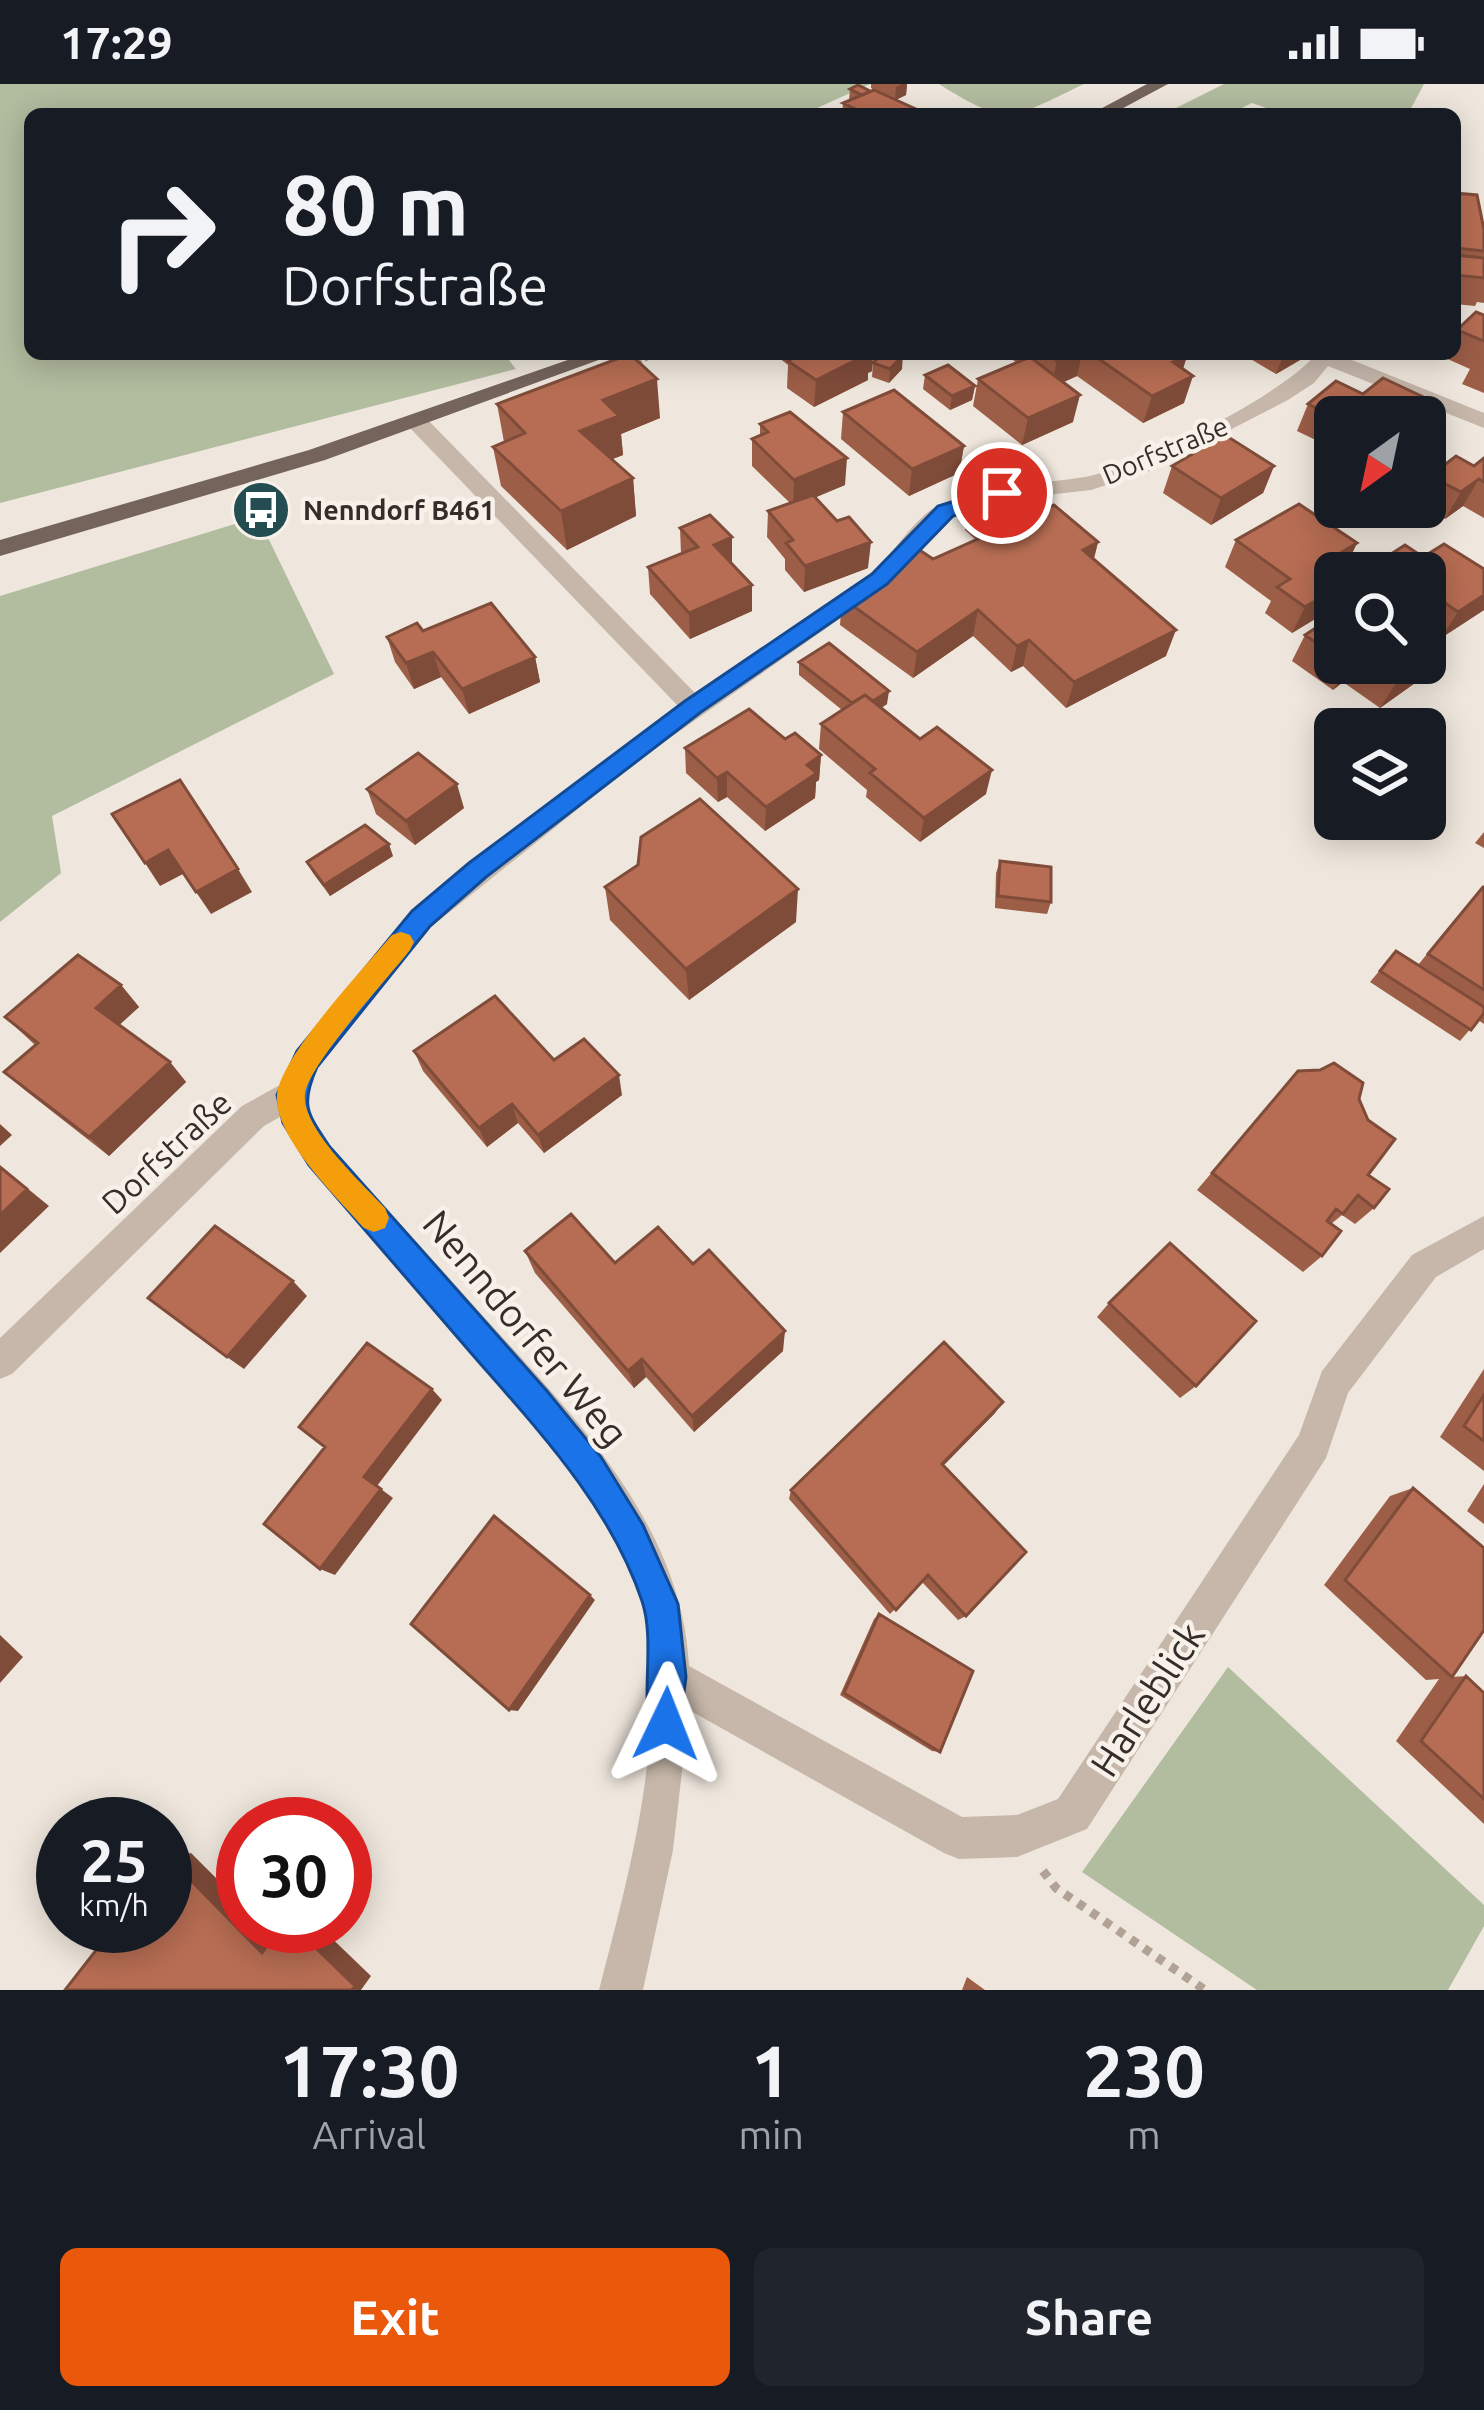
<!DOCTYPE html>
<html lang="en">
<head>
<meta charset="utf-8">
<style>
	body { margin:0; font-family:Ubuntu,sans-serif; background:#20242c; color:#f1f3f6; height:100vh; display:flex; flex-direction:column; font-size:45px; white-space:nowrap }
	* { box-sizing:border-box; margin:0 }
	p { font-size:39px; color:#9ea1a6 }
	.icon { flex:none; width:66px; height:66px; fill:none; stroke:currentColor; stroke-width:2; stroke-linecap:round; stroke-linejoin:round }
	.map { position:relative; height:1906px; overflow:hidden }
	.sheet { display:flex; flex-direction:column; background:#171b24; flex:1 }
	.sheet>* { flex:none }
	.banner { position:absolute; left:24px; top:24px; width:1437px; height:252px; border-radius:18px; box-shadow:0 6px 30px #0003; background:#171b24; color:#f1f3f6; overflow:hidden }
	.needle { width:78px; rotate:213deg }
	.fabs { position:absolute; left:1314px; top:312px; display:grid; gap:24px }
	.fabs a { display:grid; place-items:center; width:132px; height:132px; border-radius:18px; background:#171b24; box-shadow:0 6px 30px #0003; font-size:60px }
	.speed { position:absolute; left:36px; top:1713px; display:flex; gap:24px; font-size:60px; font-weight:700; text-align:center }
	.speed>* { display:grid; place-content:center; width:156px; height:156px; border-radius:50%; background:#171b24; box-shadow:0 6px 30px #0003; line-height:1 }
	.speed small { font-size:30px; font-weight:400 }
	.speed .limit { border:18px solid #d22; background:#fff; color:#111 }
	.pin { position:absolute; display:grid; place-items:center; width:102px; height:102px; color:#fff; margin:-51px; border:6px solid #fff; border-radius:50%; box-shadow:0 3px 12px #0007 }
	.me { position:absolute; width:132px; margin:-66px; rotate:2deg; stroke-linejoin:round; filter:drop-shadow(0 0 9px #0008) }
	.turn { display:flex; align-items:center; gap:42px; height:252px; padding:0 60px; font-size:54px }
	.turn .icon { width:156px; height:156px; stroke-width:2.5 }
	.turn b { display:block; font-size:84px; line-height:102px }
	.eta { display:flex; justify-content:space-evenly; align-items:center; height:204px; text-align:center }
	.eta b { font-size:72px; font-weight:700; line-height:84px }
	.cta { display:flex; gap:24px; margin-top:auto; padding:24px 60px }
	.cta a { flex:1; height:138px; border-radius:18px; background:#ea580c; color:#fff; font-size:48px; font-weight:700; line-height:138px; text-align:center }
	.cta a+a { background:#20242c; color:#f1f3f6 }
	.status { display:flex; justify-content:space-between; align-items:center; height:84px; padding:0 60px; background:#171b24; direction:ltr }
	.status svg { height:33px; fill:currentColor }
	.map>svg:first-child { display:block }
	.green { fill:#b2bc9f }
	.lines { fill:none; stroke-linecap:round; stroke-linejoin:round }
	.path-far1 { stroke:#b1a295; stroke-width:4.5; stroke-dasharray:3 3; stroke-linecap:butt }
	.path { stroke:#b1a295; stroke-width:9; stroke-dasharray:8 8; stroke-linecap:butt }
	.minor { fill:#c6b7aa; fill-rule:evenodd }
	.primary { fill:#74645c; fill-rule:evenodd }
	.wall { fill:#9d5e47 }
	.shaded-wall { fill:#804c3a }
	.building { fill:#b76d53; stroke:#804c3a; stroke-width:3 }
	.route { fill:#1a73e8; stroke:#114b97; stroke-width:3 }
	.slow { fill:#f59e0b }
	.labels { text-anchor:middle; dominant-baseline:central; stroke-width:9; stroke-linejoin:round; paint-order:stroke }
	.far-street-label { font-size:27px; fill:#342d29; stroke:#f7f1e9 }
	.far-poi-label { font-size:27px; font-weight:bold; fill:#342d29; stroke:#f7f1e9; text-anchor:start }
	.street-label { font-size:33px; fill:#342d29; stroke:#f7f1e9 }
	.near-street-label { font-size:39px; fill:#342d29; stroke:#f7f1e9 }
</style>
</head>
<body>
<div class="status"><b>17:29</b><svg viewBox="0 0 49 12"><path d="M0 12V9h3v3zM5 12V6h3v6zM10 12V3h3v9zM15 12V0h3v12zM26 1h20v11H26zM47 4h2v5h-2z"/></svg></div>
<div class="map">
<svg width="1484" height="1906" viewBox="0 0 1484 1906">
	<rect width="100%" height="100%" fill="#efe7dd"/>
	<path class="green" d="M0 0H870L804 30H30V270H504L516 285 0 419Z
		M939 0H1084C1013 34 1008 44 939 0Z
		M1224 0H1424L1408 30H1284L1252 19 1230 30H1164Z
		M258 433 334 590 52 732 61 789 0 838V512Z
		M1228 1583 1484 1821V1842L1448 1906H1257L1082 1788Z"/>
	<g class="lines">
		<path class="path-far1" d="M639 278 657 270"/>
		<path class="path" d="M1043 1787 1056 1804 1205 1906"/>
		<path class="minor" d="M1316 270H1337L1484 329V344L1328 282 1314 299 1288 316 1150 387 1091 406 1004 416 953 432 888 501 644 672 431 843 318 983 306 1011 312 1034 330 1062C381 1119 433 1176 484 1233 574 1332 682 1441 689 1582L962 1733 1017 1731 1058 1715 1299 1351 1322 1287 1412 1171 1484 1132V1165L1436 1193 1348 1309 1326 1374 1087 1745 1017 1773 959 1775 944 1769 689 1626 673 1766 643 1906H599C629 1791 671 1638 642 1521 619 1425 538 1346 476 1274 420 1210 363 1146 308 1082L280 1033 264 1042 12 1290 0 1295V1254L242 1022 280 1001 296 966 411 827 678 622 409 343V333H425L696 610C754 570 816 534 870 491 894 471 913 433 941 420 987 400 1036 401 1085 393 1139 383 1282 312 1316 270Z"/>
		<path class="primary" d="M1147 0H1168L1112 30H1091Z
			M585 270H615L325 376 0 472V456L309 366Z"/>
	</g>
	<path class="wall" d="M871 0H907L906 11 896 16 927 30H842L843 19 849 16 850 5 870 7 874 6 871 4Z
		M1455 109 1484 146V219L1477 218 1475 222 1455 220Z
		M1484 231V309L1462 300 1470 285 1443 273 1444 270H1455L1457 246Z
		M774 270H873L872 287 868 289V296L814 323 787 304 788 281Z
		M1015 270H1184L1187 272 1183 285 1184 319 1143 339 1077 292 1063 298 1073 338 1022 361 973 322 978 295 1017 279 1013 276Z
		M1251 270H1303L1300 276 1276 290 1249 274Z
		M873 279 902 285 889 299 872 293Z
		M925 291 975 302 972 316 950 326 923 305Z
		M1363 310 1423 333H1335V357L1328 362 1297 347 1308 320Z
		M497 320 660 334 621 350 623 371 612 375 633 394 636 432 567 466 501 402 493 363 504 358Z
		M843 328 964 362 959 389 909 412 841 355Z
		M760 340 845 401 815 413 868 484 804 508 785 486V475L767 453 768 427 790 419 752 382V355L760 352Z
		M1484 374V434L1463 422 1445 435 1423 423H1425V401L1430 392 1474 382Z
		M1172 382H1274L1263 409 1211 441 1163 409Z
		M970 419 1031 431 1098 458 1094 475 1166 572 1066 624 1023 582 1011 588 973 552 913 594 840 541 842 514 976 456 965 446Z
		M680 444 732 453V480L752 527 690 555 650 510 648 483 681 470Z
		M1236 456 1357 459 1348 478 1359 486 1357 489H1335V518L1330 526 1292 549 1265 529 1271 517 1225 483Z
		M1423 473 1484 485V526L1441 554 1425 542V489H1376L1383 475Z
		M1335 531V579H1425L1431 573 1415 599 1380 624 1343 598 1333 606 1292 577 1305 551Z
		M423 547 535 573 540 598 469 630 441 593 414 605 395 578 387 553Z
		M799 578 887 620 881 624 986 710 920 758 866 713 867 706 819 665 821 640 842 626 799 591Z
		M785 655 821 671 819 696 816 698 815 714 765 747 727 713 718 718 686 689 685 664Z
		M367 705 464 724 415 761 376 730Z
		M1484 748V764L1475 759Z
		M393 772 330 812 313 789 307 778Z
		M1000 777 1051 818 1047 830 995 824 996 789Z
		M638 781 796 838 689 916 610 836 605 803Z
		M1484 803V940L1478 936 1460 957 1370 898 1396 867 1418 881 1463 826Z
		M121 901 139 923 119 941 170 978 186 998 109 1072 26 1007 4 988 35 961 5 933Z
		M414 967 554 976 622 1011 544 1069 518 1039 487 1063 423 987Z
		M1298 987 1359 1015 1368 1091 1374 1124 1355 1140 1342 1131 1331 1140 1322 1172 1303 1188 1197 1106Z
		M525 1167 615 1179 693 1180 783 1267 694 1348 646 1293 634 1304 535 1189Z
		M1109 1219 1196 1302 1180 1314 1097 1233Z
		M1484 1285V1387L1440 1353Z
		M995 1329 944 1381 966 1532 958 1536 922 1498 890 1530 789 1415 791 1406Z
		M1484 1400V1440L1467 1427Z
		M1413 1404 1452 1593 1466 1592 1484 1609V1740L1396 1657 1439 1595 1426 1596 1324 1501 1390 1412Z
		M879 1530 940 1668 932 1667 840 1611 874 1535Z
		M967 1893 985 1906H962Z"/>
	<path class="shaded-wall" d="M902 0H907L906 11 895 16 896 3Z
		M864 270H873L872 287 868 289V296L814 323 816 296Z
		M1072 270H1082L1077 292 1051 304 1057 277Z
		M1284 270H1303L1300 276 1276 290Z
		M903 271 902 285 889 299 890 285Z
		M1187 272 1178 299 1193 292 1184 319 1143 339 1152 312 1173 278Z
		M657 295 660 334 621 350 623 371 585 386 580 347 603 316Z
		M975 302 972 316 950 326 952 312Z
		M1080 311 1073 338 1022 361 1028 334Z
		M1432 317 1423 333H1413Z
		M964 362 959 389 909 412 912 385Z
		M847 374 845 401 793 423 794 396Z
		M1274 382 1263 409 1211 441 1221 414Z
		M633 394 636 432 567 466 561 427Z
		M1479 395 1463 422 1445 435 1461 408Z
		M732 453V480L714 461Z
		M871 458 868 484 804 508 805 482Z
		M1098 458 1091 485 1083 466Z
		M1357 459 1344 486 1337 471Z
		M752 501V527L690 555 689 529Z
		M1335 505V518L1330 526 1292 549 1305 523Z
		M1484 511V526L1441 554 1458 528Z
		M978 526 973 552 913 594 917 568Z
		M1176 546 1166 572 1066 624 1074 598Z
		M1029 556 1023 582 1011 588 1017 562Z
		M433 568 441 593 414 605 406 579Z
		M535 573 540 598 469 630 462 605Z
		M1431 573 1415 599 1380 624 1396 599Z
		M1349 579H1354L1343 598 1333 606Z
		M889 607 887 620 858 639 860 626Z
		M821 671 819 696 816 698 815 714 765 747 766 723 807 681Z
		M992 686 986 710 920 758 924 734Z
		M727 688V713L718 718 717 694Z
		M457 700 464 724 415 761 406 737Z
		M389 760 393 772 330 812 324 801Z
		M168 766 183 790 160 802 145 779Z
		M238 785 252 808 211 830 196 808Z
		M798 805 796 838 689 916 686 885Z
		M121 901 139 923 115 945 96 924Z
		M170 978 186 998 109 1072 89 1053Z
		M619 991 622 1011 544 1069 538 1051Z
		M512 1020 518 1039 487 1063 479 1044Z
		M0 1040 12 1051 0 1062Z
		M0 1082 49 1122 0 1169Z
		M293 1197 307 1212 244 1285 227 1273Z
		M785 1247 783 1267 694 1348 692 1332Z
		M642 1275 646 1293 634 1304 628 1287Z
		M432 1305 442 1316 377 1402 393 1414 335 1491 320 1485 364 1393Z
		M1003 1318 995 1329 936 1389 942 1380Z
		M590 1511 595 1516 518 1627 509 1626Z
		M0 1551 23 1573 0 1599Z
		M191 1769 243 1821V1842H263L281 1860 262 1869 169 1774Z
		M293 1842H319L371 1892 361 1906H352Z"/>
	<path class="building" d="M858 1 870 7 862 11 850 5Z
		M874 6 927 30H866L843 19Z
		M1455 109 1477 111 1484 146V167L1455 164Z
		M1455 171 1484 174V194L1455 191Z
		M1476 228 1484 231V257L1457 246Z
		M630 270 657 295 603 316 619 332 580 347 633 394 561 427 493 363 525 349 497 320Z
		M801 270H868L816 296 788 277Z
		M882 270H900L903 271 890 285 873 279Z
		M1048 270H1072L1057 277Z
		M1092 270H1184L1187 272 1173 278 1193 292 1152 312Z
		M1030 273 1080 311 1028 334 978 295Z
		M948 281 975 302 952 312 925 291Z
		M1383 294 1432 317 1413 333H1367L1352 326 1343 333H1336L1308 320 1336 297 1363 310Z
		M894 306 964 362 912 385 843 328Z
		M790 328 847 374 794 396 752 355 768 348 760 340Z
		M1225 351 1274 382 1221 414 1172 382Z
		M1456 372 1474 382 1484 374V398L1479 395 1461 408 1430 392Z
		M1001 406 1031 431 1054 421 1098 458 1083 466 1176 546 1074 598 1029 556 1017 562 978 526 917 568 842 514 918 465 933 475 1000 445 970 419Z
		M813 411 837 437 849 433 871 458 805 482 786 459 793 456 768 427Z
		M1299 420 1357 459 1337 471 1359 486 1353 489H1335V505L1305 523 1277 503 1290 495 1236 456Z
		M710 431 732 453 714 461 752 501 689 529 648 483 698 463 680 444Z
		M1444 460 1484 485V511L1458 528 1425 505V489H1403L1383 475 1405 461 1423 473Z
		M491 519 535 573 462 605 433 568 406 579 387 553 417 539 423 547Z
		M1335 531V572L1305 551Z
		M829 559 889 607 873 617 865 611 852 619 799 578Z
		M1367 579H1423L1396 599Z
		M865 611 920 655 937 643 992 686 924 734 870 689 875 685 821 640Z
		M749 625 785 655 795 649 821 671 807 681 817 689 766 723 727 688 717 694 685 664Z
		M418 669 457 700 406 737 367 705Z
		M180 696 238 785 196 808 168 766 145 779 112 730Z
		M700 715 798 805 686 885 605 803 638 781 641 753Z
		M365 741 389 760 324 801 307 778Z
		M1000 777 1051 783V818L998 812Z
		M1483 803H1484V906L1428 870Z
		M1396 867 1484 923V929L1471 946 1380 887Z
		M78 871 121 901 96 924 170 978 89 1053 4 988 38 959 5 933Z
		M495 912 554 976 584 955 619 991 538 1051 512 1020 479 1044 414 967Z
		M1334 979 1363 999 1359 1015 1368 1036 1395 1055 1368 1091 1389 1105 1374 1124 1358 1111 1343 1130 1336 1125 1327 1137 1341 1147 1322 1172 1212 1089 1298 987 1320 986Z
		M0 1083 27 1105 0 1131Z
		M571 1130 615 1179 658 1143 693 1180 709 1166 785 1247 692 1332 642 1275 628 1287 525 1167Z
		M215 1142 293 1197 227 1273 148 1214Z
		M1170 1159 1256 1237 1196 1302 1109 1219Z
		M944 1258 1003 1318 942 1380 1026 1468 966 1532 928 1491 896 1526 791 1406Z
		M367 1259 432 1305 364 1393 381 1405 320 1485 264 1440 325 1363 299 1343Z
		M1484 1311V1357L1464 1342Z
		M1413 1404 1484 1464V1546L1452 1593 1345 1496Z
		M494 1432 590 1511 509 1626 411 1540Z
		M879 1530 973 1587 940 1668 844 1609Z
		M1466 1592 1484 1609V1715L1421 1657Z
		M169 1774 262 1869 281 1842H293L355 1902 352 1906H65L115 1842H165V1779Z"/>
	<path class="route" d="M1002 403 1009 405V414L953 432 887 500 701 628 486 793 430 842 317 983C300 1021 307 1029 329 1062L547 1307 601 1373 643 1441 678 1520 686 1593 678 1653 666 1658 653 1653C639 1619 656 1558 642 1517 610 1421 536 1344 471 1269 417 1206 363 1143 309 1081L283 1039 277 1011 297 967 412 827 469 779 685 617 872 490 938 422Z"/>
	<path class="slow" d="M401 848 410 851 414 858 410 866C389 893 308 981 305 1010 301 1044 363 1100 385 1124L389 1134 385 1144 374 1148 364 1144C338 1114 274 1054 277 1011 280 973 365 883 392 851Z"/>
	<defs>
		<symbol id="bus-disc" viewBox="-11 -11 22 22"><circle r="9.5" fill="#234d51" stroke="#f7f1e9"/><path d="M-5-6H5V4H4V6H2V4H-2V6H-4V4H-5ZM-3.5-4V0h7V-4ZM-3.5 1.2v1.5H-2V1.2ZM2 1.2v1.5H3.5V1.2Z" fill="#fff"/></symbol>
	</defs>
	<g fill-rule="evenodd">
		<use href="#bus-disc" x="228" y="393" width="66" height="66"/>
	</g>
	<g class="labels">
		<g class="far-street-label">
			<text transform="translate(1165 366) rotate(-23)">Dorfstraße</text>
		</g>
		<g class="far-poi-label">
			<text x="303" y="426">Nenndorf B461</text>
		</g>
		<g class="street-label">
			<text transform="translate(166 1068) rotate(-43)">Dorfstraße</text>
		</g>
		<g class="near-street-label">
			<text transform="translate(526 1244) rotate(50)">Nenndorfer Weg</text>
			<text transform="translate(1147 1615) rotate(-57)">Harleblick</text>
		</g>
	</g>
</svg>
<div class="fabs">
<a><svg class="needle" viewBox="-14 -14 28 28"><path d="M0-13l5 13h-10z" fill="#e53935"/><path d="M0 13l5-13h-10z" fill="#9ea1a6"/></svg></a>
<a><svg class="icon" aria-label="search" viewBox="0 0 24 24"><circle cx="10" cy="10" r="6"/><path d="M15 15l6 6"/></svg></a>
<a><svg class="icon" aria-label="layers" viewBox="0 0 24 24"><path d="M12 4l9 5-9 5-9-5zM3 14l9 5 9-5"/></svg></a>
</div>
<div class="speed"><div>25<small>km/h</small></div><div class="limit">30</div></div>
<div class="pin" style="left:1002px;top:409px;background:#d93025"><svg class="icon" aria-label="arrive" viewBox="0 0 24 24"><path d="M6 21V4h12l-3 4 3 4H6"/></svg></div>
<svg class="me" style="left:666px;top:1640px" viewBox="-20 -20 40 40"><path d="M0-17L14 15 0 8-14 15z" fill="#1a73e8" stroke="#fff" stroke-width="4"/></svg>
<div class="banner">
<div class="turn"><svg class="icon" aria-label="right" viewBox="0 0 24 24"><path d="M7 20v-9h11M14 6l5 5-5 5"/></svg><div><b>80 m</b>Dorfstraße</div></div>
</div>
</div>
<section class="sheet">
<div class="eta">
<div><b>17:30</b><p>Arrival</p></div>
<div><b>1</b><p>min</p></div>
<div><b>230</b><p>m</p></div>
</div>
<div class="cta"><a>Exit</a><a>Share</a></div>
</section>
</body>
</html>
